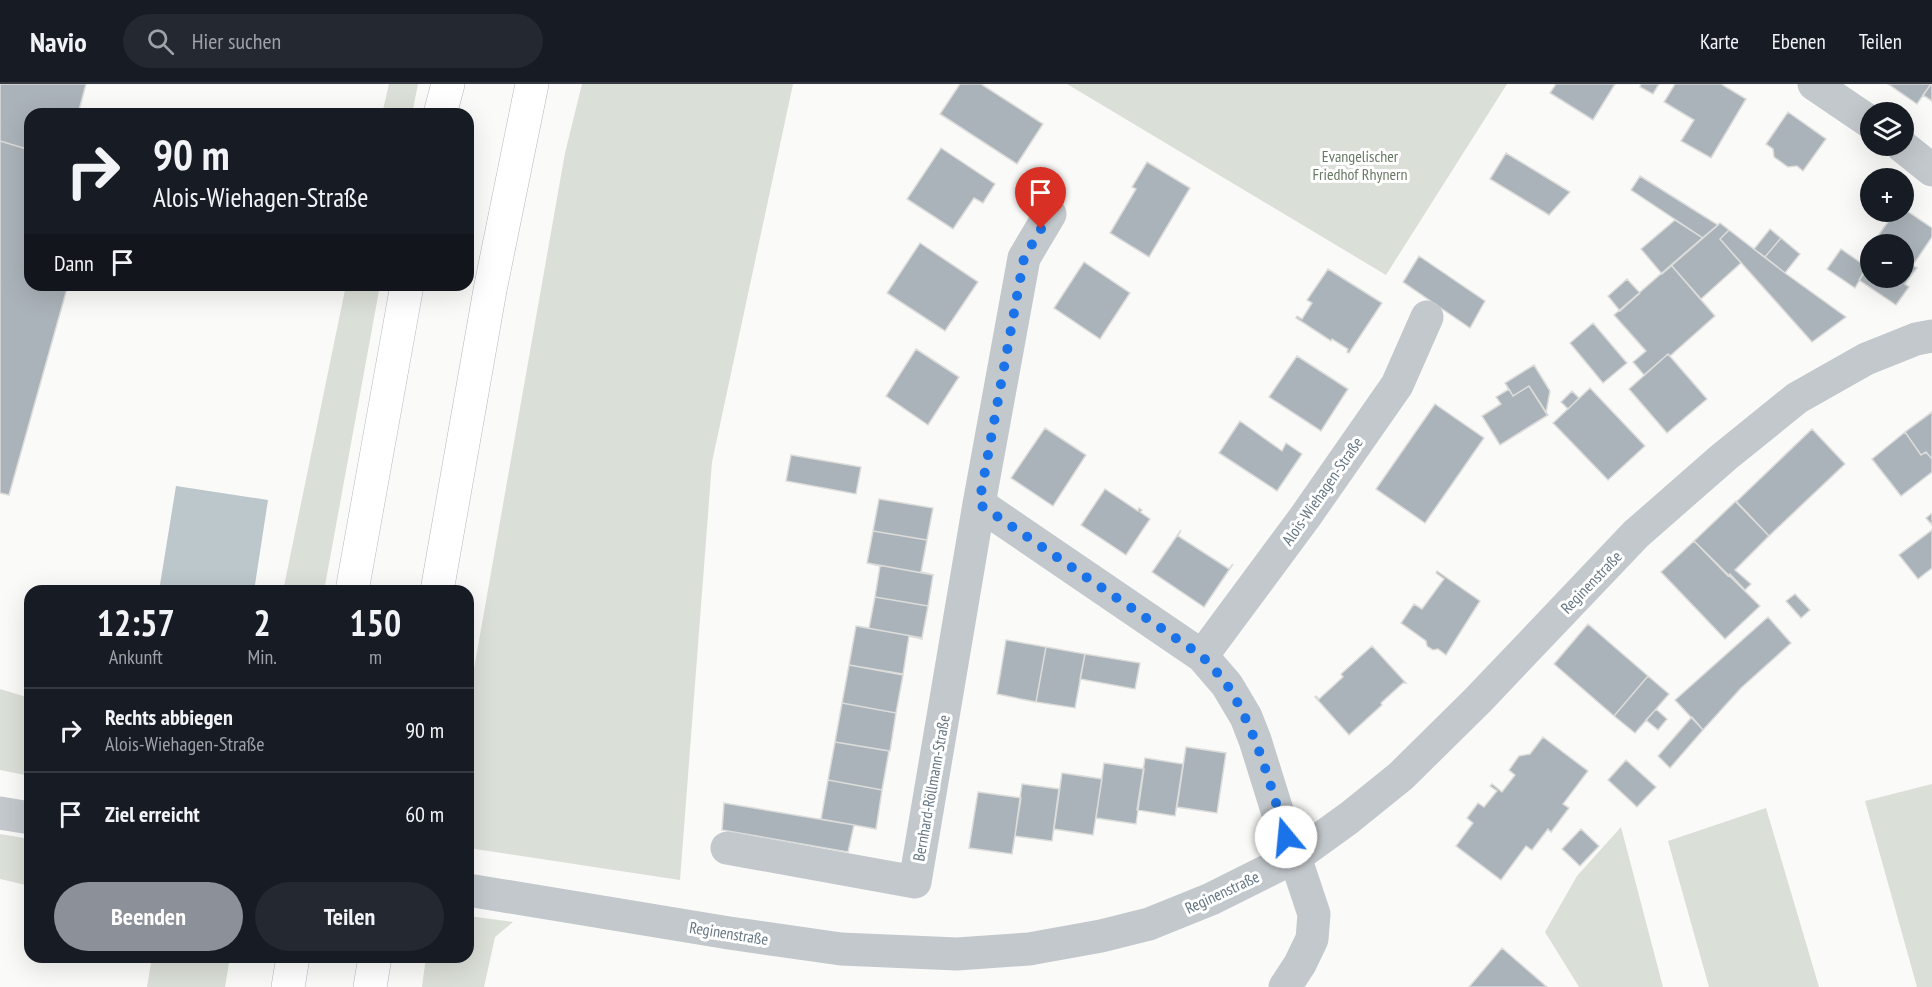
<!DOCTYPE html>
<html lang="de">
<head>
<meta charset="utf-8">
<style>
	body { margin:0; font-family:"PT Sans Narrow",sans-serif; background:#242831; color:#f1f3f6; height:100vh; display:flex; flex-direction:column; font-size:22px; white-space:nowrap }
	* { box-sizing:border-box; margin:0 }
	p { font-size:20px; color:#9ea1a6 }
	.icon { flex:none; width:33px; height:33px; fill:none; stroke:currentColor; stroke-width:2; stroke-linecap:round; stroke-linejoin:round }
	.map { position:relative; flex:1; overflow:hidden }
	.drawer { position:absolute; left:24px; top:501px; width:450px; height:378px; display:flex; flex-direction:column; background:#171b24; border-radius:18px; box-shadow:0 6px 24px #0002 }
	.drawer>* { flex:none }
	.hud { position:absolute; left:24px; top:24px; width:450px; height:183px; border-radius:18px; box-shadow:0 6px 24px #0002; background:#171b24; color:#f1f3f6; overflow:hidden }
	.buttons { position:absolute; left:1860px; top:18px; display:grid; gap:12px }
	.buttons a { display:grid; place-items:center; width:54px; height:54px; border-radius:50%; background:#171b24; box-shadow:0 6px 24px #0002; font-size:30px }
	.pin { position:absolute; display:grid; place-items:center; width:51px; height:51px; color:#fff; margin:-62px -26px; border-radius:50% 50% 50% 0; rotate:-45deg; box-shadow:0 0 6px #0007 }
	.pin .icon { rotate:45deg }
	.me { position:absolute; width:66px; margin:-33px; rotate:343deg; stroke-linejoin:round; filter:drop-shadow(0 0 4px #0008) }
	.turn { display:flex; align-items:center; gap:21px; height:126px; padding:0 30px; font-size:27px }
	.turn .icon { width:78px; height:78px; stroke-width:2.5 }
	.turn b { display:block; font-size:42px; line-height:51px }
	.then { display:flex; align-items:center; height:57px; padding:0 30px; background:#0003; gap:12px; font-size:22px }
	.eta { display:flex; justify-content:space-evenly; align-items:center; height:102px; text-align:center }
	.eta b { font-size:36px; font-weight:700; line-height:42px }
	.cta { display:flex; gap:12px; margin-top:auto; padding:12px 30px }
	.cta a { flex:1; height:69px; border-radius:36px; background:#8c9099; color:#fff; font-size:24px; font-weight:700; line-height:69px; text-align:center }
	.cta a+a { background:#242831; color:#f1f3f6 }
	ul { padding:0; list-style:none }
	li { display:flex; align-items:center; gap:18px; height:84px; padding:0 30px; border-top:2px solid #363941 }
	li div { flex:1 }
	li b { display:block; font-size:22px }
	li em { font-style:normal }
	header { display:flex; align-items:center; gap:36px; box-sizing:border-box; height:84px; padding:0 30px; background:#171b24; border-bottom:2px solid #363941 }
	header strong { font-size:28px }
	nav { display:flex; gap:33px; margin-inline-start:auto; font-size:21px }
	.search { width:420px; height:54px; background:#242831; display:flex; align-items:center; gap:15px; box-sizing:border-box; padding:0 21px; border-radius:33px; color:#9ea1a6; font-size:22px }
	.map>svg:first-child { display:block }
	.green { fill:#dadfd7 }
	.water { fill:#bbc7cb }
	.building { fill:#aab3b9; stroke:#dcdcda; stroke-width:1.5 }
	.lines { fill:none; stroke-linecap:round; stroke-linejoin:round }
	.highway-casing { stroke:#b4b9bd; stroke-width:34 }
	.minor { stroke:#c3c8cc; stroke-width:33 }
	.highway { stroke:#fff; stroke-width:33 }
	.route { stroke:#1a73e8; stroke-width:10; stroke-dasharray:0 18 }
	.labels { text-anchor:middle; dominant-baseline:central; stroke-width:6; stroke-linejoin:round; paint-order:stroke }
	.park-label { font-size:16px; fill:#687a64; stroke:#fff }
	.street-label { font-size:16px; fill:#657683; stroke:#fff }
</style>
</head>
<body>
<header>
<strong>Navio</strong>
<div class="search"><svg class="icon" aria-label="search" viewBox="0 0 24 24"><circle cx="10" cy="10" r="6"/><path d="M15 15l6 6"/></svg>Hier suchen</div>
<nav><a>Karte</a><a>Ebenen</a><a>Teilen</a></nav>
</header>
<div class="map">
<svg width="1932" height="903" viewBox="0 0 1932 903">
	<rect width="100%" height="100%" fill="#fafaf8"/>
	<path class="green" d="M389 0H418L412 30H382Z
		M582 0H793L712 378 680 796 468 764V619L565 69Z
		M1067 0H1507L1386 191Z
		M346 201H380L324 507H283Z
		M0 605 30 614V692L0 686Z
		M1932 700V903H1917L1865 717Z
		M1766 724 1819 903H1709L1668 757Z
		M1621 743 1663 903H1579L1545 848 1577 792Z
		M0 750 30 755V802L0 795Z
		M468 832 513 838 495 853 484 903H422L426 873H468Z
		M152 873H230L225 903H147Z"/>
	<path class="water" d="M176 402 268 416 254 507H159Z"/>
	<path class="building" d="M0 0H86L78 30H30V66L0 57Z
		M960 0H981L1043 40 1017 80 940 30Z
		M1556 0H1615L1593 36 1550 9Z
		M1641 0H1659L1653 10 1640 3Z
		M1675 0H1721L1746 15 1711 74 1681 57 1694 36 1664 18Z
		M1888 0H1931L1917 20Z
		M1931 0H1932V17L1923 11Z
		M1788 28 1826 55 1803 87 1797 82 1788 83 1774 73 1773 65 1766 60Z
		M0 57 30 66V201H68L9 411 0 409Z
		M941 64 995 100 983 119 974 114 953 145 907 115Z
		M1506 69 1570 108 1549 131 1490 95Z
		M1147 78 1190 104 1149 173 1110 149 1136 105 1132 103Z
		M1640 92 1718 141 1703 154 1631 106Z
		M1904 125 1932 144V153L1913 181 1917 184 1905 200 1909 203 1896 221 1859 196 1870 179V194H1904V160H1882L1875 156 1895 128H1904Z
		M1675 136 1703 154 1662 190 1641 165Z
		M1720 139 1729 146 1720 155 1741 179 1701 215 1671 181Z
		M1770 145 1781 154 1765 173 1754 165Z
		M1729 146 1785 189 1846 233 1812 258 1720 155Z
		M1781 154 1800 170 1785 189 1765 173Z
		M920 159 978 198 945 247 887 209Z
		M1841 165 1867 183 1855 204 1827 185Z
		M1419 172 1485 217 1470 244 1403 198Z
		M1084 178 1130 209 1100 255 1054 224Z
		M1671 181 1715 232 1670 272 1668 270 1644 291 1633 278 1646 267 1614 231Z
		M1328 185 1382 219 1349 269 1347 268 1348 265 1332 255 1331 257 1296 234 1297 232 1302 235 1312 219 1307 216Z
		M1627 195 1640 209 1620 227 1608 212Z
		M1593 239 1627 279 1603 299 1570 259Z
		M916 265 959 293 928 341 886 312Z
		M1668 270 1707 315 1667 349 1629 305Z
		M1297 272 1348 305 1321 347 1269 313Z
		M1534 281 1550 307 1546 329 1529 302 1513 312 1505 299Z
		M1529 302 1548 331 1500 361 1482 332 1501 320 1496 313 1509 305 1513 312Z
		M1590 304 1645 362 1608 396 1553 339Z
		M1572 307 1579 314 1568 325 1561 318Z
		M1435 320 1484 354 1425 439 1376 405Z
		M1932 328V375L1926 368 1921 371 1905 348Z
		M1240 337 1282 367 1286 359 1302 370 1277 407 1219 369Z
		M1045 344 1086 371 1053 422 1011 394Z
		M1812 345 1845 380 1769 452 1736 418Z
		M1905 348 1921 371 1926 368 1932 375V388L1901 412 1872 375Z
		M791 371 861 383 856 410 786 397Z
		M1105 405 1138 427 1139 424 1142 426 1140 428 1150 435 1126 471 1081 441Z
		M879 415 933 424 927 456 873 447Z
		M1736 417 1769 452 1735 486 1751 500 1745 506 1730 490 1728 492 1694 457Z
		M1932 429V441L1926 434Z
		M1181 446 1178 452 1229 485 1233 480 1204 523 1152 488Z
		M1932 446V484L1918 495 1899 471Z
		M873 447 927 456 921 488 934 491 867 479Z
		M1694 457 1760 522 1725 555 1661 488Z
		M867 479 933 491 928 522 875 513 880 482Z
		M1437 487 1480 517 1446 571 1438 565 1433 566 1427 562 1426 557 1401 539 1414 520 1422 525 1444 495 1436 489Z
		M1795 510 1810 526 1801 534 1786 517Z
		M875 513 928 522 922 554 856 542 869 544Z
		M1768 533 1791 559 1741 604 1703 646 1675 616Z
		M1588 540 1648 592 1614 632 1554 580Z
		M856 542 922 554V555L909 552 903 590 849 581Z
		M1006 556 1046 563 1036 618 997 610Z
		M1372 562 1406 599H1403L1381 619 1382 621 1349 651 1315 613 1316 612 1319 615 1343 593 1341 590Z
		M1046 563 1085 570 1075 624 1036 618Z
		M1085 570 1140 579 1135 605 1080 595Z
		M849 581 903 591 896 629 842 619Z
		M1648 592 1669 610 1635 649 1614 632Z
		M842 619 896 629 890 667 835 658Z
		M1656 625 1667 635 1658 646 1646 636Z
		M1692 633 1703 646 1670 684 1658 672Z
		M1543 653 1588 687 1563 720 1569 724 1551 748 1548 745 1532 766 1526 762 1501 796 1456 762 1473 739 1467 734 1478 719 1484 723 1497 707 1490 702 1492 700 1502 708 1515 691 1509 686 1519 672 1530 670Z
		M835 658 889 667 882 706 828 696Z
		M1186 663 1226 669 1217 729 1177 723Z
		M1145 674 1183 680 1175 732 1137 726Z
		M1626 676 1656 703 1637 723 1608 696Z
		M1104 679 1144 685 1136 740 1096 734Z
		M1062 689 1102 695 1093 751 1054 745Z
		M828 696 882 706 876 745 821 735Z
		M1022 700 1059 705 1052 757 1015 752Z
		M978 708 1021 714 1012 770 969 764Z
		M724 719 854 741 848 768 722 746Z
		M1581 745 1599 762 1580 782 1562 765Z
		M1502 864 1547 903H1469Z"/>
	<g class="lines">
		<defs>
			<path id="highway" d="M440 30 448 0
				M352 507 407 201
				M437 507 490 206 532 0
				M288 903 293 873
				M370 903 375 873"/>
		</defs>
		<use href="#highway" class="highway-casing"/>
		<path class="minor" d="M1814 0 1870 38
			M1902 62 1932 86
			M1050 130 1024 174 979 420 1202 572 1227 601 1246 633 1255 656 1285 752 1295 773 1314 830 1312 855 1300 880 1285 903
			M1202 572 1305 433 1397 301 1427 233
			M0 729 30 734
			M727 764 915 798 979 420
			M468 806 729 849 841 865 957 870 1029 865 1101 852 1149 840 1211 815 1295 773 1349 734 1401 692 1478 616 1636 450 1724 373 1797 314 1866 275 1916 255 1932 252"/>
		<use href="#highway" class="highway"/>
	</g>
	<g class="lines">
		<path class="route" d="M1041 145 1024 174 979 420 1202 572C1211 582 1221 592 1229 604 1257 649 1271 702 1286 753"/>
	</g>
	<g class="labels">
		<g class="park-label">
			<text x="1360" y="72">Evangelischer<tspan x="1360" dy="18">Friedhof Rhynern</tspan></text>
		</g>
		<g class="street-label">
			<text transform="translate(1322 407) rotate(-55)">Alois-Wiehagen-Straße</text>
			<text transform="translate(1591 498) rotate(-46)">Reginenstraße</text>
			<text transform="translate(931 704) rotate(-80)">Bernhard-Röllmann-Straße</text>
			<text transform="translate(1222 808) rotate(-25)">Reginenstraße</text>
			<text transform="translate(729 849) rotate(9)">Reginenstraße</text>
		</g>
	</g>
</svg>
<div class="buttons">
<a><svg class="icon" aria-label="layers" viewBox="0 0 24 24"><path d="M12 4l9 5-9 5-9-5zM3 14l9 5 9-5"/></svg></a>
<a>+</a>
<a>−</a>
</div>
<div class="pin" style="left:1041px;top:145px;background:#d93025"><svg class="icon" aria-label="arrive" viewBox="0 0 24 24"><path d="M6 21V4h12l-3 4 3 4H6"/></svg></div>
<svg class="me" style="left:1286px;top:753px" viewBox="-20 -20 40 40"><circle r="19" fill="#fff"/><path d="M0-13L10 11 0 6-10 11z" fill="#1a73e8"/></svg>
<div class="hud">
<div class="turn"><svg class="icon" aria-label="right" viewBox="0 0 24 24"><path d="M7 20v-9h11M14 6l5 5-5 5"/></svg><div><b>90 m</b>Alois-Wiehagen-Straße</div></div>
<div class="then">Dann<svg class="icon" aria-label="arrive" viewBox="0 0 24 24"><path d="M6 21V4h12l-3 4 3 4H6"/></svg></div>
</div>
<section class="drawer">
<div class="eta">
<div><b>12:57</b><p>Ankunft</p></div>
<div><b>2</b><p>Min.</p></div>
<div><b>150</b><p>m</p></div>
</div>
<ul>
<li><svg class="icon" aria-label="right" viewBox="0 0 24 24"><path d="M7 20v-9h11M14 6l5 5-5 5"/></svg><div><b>Rechts abbiegen</b><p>Alois-Wiehagen-Straße</p></div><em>90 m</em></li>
<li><svg class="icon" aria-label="arrive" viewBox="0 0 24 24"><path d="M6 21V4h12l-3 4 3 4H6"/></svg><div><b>Ziel erreicht</b></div><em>60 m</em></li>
</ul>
<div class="cta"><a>Beenden</a><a>Teilen</a></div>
</section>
</div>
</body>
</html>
